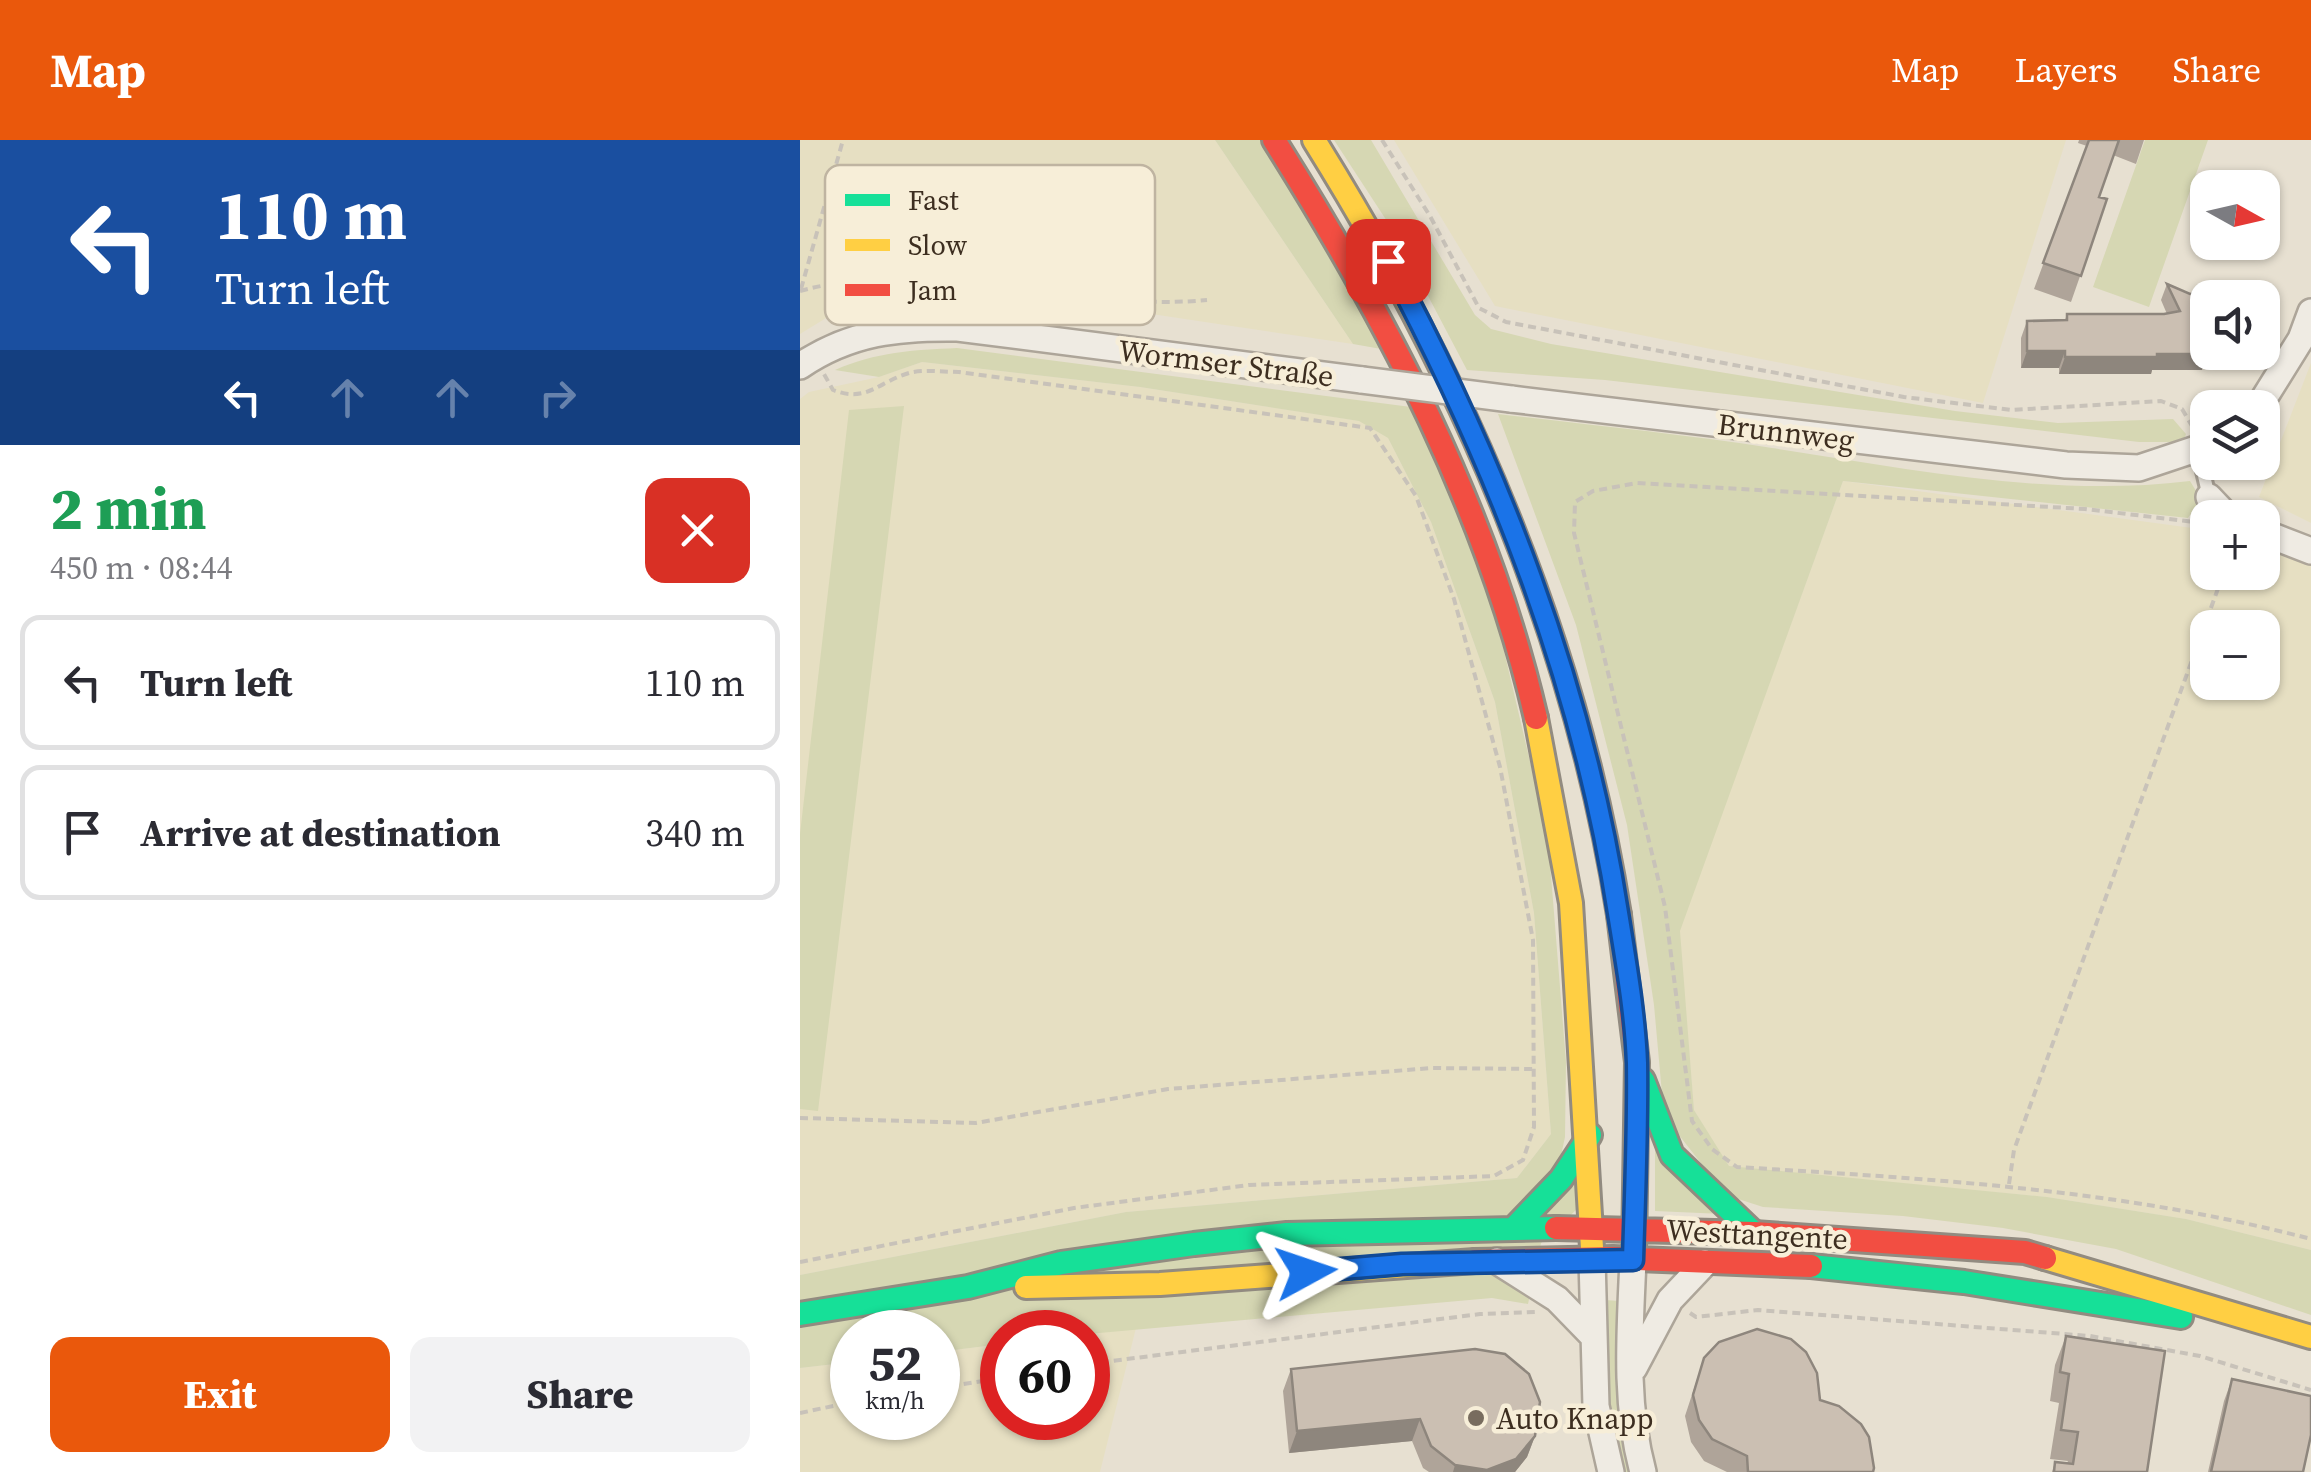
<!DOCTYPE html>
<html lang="en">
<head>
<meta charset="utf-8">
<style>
	body { margin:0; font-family:"Source Serif 4",serif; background:#f2f2f3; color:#2b2b33; height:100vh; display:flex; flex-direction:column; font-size:38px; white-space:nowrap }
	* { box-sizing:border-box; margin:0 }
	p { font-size:32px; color:#7c7c81 }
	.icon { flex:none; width:55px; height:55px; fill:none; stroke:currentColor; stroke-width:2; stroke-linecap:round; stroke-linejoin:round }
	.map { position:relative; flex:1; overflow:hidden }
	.panel { display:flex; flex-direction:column; background:#fff; width:800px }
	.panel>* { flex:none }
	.guide { background:#1a4fa0; color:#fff; overflow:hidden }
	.needle { width:65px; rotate:98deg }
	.tools { position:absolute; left:1390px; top:30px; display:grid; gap:20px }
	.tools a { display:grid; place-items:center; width:90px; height:90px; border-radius:20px; background:#fff; box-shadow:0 2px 8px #0004; font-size:50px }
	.speed { position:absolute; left:30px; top:1170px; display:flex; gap:20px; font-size:50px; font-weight:700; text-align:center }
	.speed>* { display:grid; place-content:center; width:130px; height:130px; border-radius:50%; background:#fff; box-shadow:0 2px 8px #0004; line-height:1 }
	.speed small { font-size:25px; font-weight:400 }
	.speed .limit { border:15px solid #d22; background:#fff; color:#111 }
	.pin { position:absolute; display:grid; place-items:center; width:85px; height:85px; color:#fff; margin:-42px; border-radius:20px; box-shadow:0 5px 15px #0006 }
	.me { position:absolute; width:110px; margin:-55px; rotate:85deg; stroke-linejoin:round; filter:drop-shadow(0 0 8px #0008) }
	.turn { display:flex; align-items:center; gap:35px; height:210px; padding:0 50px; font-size:45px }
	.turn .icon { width:130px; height:130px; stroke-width:2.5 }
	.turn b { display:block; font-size:70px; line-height:85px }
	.lanes { display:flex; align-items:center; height:95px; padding:0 50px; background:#0003; justify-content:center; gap:50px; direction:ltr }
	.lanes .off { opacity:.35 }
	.round { display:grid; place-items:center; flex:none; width:105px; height:105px; border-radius:20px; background:#f2f2f3 }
	.overview { display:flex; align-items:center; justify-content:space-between; height:170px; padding:0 50px }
	h1 { font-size:60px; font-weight:800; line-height:75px; color:#1e9e55 }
	.cta { display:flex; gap:20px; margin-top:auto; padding:20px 50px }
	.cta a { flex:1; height:115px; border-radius:20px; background:#ea580c; color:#fff; font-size:40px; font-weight:800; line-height:115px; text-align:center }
	.cta a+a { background:#f2f2f3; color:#2b2b33 }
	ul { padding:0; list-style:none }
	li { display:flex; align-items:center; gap:30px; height:135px; margin:0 20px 15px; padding:0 30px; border:5px solid #e1e1e2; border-radius:20px }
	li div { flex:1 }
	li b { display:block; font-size:38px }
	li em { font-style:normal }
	header { display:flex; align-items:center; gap:60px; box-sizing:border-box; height:140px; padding:0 50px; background:#ea580c; color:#fff }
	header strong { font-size:48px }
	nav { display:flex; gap:55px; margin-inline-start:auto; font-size:35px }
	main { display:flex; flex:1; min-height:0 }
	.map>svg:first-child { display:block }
	.farmland { fill:#e6dfc2; fill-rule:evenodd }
	.green { fill:#d6d7b3 }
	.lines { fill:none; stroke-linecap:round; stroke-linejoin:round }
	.lane-casing { stroke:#ada599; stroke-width:18 }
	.street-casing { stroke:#ada599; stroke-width:30 }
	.fast-casing { stroke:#928b80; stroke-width:28 }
	.slow-casing { stroke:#928b80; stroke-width:28 }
	.jam-casing { stroke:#928b80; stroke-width:28 }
	.path { stroke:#c8c2b9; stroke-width:4; stroke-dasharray:8 5; stroke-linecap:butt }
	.lane { stroke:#efebe3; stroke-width:12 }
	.street { stroke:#efebe3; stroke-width:25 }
	.fast { stroke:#16e098; stroke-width:22 }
	.slow { stroke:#ffcf43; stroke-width:22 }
	.jam { stroke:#f24e42; stroke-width:22 }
	.street-bridge-casing { stroke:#ada599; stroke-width:30; stroke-linecap:butt }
	.street-bridge { stroke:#efebe3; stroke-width:25 }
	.wall { fill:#afa499 }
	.shaded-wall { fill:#8e867d }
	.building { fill:#cbbfb2; stroke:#8e867d; stroke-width:2.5 }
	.route-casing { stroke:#114b97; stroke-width:25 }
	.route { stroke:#1a73e8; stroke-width:18 }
	.poi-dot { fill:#786c5e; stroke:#f7eed8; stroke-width:4 }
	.labels { text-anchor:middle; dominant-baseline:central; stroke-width:9; stroke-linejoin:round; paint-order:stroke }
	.street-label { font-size:30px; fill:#3d2e20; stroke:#f7eed8 }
	.poi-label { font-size:30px; fill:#3d2e20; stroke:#f7eed8; text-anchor:start }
	.key { fill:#f7eed8; stroke:#bfb4a1; stroke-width:2.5 }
	.key-label { font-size:28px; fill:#3d2e20 }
</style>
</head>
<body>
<header>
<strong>Map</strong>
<nav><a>Map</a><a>Layers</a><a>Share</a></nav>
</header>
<main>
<section class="panel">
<div class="guide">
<div class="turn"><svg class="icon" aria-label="left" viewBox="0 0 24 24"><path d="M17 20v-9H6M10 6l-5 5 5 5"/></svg><div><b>110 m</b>Turn left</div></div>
<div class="lanes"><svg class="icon" aria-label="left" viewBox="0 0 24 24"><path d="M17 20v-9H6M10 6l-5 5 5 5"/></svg><svg class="icon off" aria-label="ahead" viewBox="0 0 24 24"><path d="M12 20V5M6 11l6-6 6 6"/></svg><svg class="icon off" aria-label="ahead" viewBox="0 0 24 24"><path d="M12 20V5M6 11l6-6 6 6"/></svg><svg class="icon off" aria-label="right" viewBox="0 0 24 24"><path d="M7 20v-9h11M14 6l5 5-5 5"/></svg></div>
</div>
<div class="overview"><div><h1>2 min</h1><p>450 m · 08:44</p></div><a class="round" style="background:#d93025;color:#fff"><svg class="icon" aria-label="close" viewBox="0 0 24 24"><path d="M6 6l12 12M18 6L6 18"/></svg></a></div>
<ul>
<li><svg class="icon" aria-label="left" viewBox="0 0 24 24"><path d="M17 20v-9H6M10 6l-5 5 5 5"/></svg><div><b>Turn left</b></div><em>110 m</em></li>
<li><svg class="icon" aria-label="arrive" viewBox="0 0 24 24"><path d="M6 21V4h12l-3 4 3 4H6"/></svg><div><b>Arrive at destination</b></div><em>340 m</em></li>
</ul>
<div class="cta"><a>Exit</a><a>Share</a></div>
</section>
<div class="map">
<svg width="1511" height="1332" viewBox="0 0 1511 1332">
	<rect width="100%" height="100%" fill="#e7e0d1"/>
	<path class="farmland" d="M0 0H415L553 204 224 155 121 153 49 164 0 194Z
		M594 0H1266L1183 263 695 166Z
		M122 222 340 247 560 281 588 298 631 382 695 562 734 773 751 994 717 1038 326 1072 0 1135V259L9 252 79 237Z
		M1511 223V383L1459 357Z
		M1043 341 1407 390 1408 432H1462L1463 402 1511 422V1110L1386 1079 1247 1057 947 1030 929 1026 909 996 894 970 879 791ZM1408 488H1462V542H1408Z
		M336 1188 300 1332H0V1228L52 1222V1278H138V1212L202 1204V1278H288V1194Z"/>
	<path class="green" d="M415 0H461L587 210 553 204Z
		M534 0H571L675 175 691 189 751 204 1155 271 1258 283 1373 279 1386 294 1383 302H1339L805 240 667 230 596 95Z
		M1345 0H1408L1349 167 1293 147Z
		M157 208 611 267 685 430 748 698 766 922 765 997 750 1067 775 1036 776 1070 741 1103 728 1164 692 1158 288 1194 202 1192V1204L138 1212V1192H52V1222L0 1228V1135L326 1072 717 1038 751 994 734 773 695 562 631 382 588 298 559 281 340 247 122 222 79 237 35 230C76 212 113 210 157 208Z
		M104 266 18 971 0 969V694L49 270Z
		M698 274C790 285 881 294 972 308 1110 329 1251 358 1390 341L1401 359 1388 378 1043 341 880 791 894 970 929 1026 1247 1057 1386 1079 1511 1110V1175L1316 1109 1203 1088 1103 1076 963 1067 926 1055 864 976 854 865 827 685 776 485Z
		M855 1008 923 1074 855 1071Z
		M805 1160 819 1161V1284L828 1332H821L806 1248Z"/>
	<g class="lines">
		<defs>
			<path id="lane" d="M1398 310 1409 357"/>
			<path id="street" d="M0 226C50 192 99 187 158 188L562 240
				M711 259 1266 325 1339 328 1408 305
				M1458 268 1501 199 1511 172
				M1409 357 1429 378
				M1462 392 1511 411
				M792 1119 796 1266 811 1332
				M833 1120C830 1191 824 1262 843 1332
				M697 1121 757 1159 791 1194
				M834 1228 870 1160 905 1123"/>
			<path id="fast" d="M843 940 872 1015 954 1093
				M715 1087 761 1039 790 995
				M1011 1126 1164 1142 1381 1177
				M0 1174 168 1147 261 1123 394 1104 487 1094 756 1088"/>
			<path id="slow" d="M514 0C663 239 775 495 819 775
				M736 578 771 763 792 1108
				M1245 1118 1511 1197
				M226 1147 360 1144 675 1121"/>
			<path id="jam" d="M474 0C587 179 688 370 736 578
				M819 775 837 922 834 1112
				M756 1088 954 1093 1225 1112 1245 1118
				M675 1121 813 1118 1011 1126"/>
		</defs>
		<use href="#lane" class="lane-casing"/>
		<use href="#street" class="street-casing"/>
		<use href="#fast" class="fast-casing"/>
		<use href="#slow" class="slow-casing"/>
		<use href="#jam" class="jam-casing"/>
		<path class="path" d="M582 0 630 76 679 168 706 182 1104 257 1212 270 1361 261 1382 269 1392 286
			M1 149 43 0
			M0 151C135 114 271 173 407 160
			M1403 383 1285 369 837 343 793 351 775 362 774 393 865 767 892 981 912 1009 937 1027C1133 1039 1320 1049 1511 1099
			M0 978 176 983 368 949 632 928 734 929
			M1209 1044 1214 1010 1424 432
			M0 1122 274 1068 449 1045 694 1036 723 1020 734 987 733 800 700 627 654 459 616 356 570 288 159 232C144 232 124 229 109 233 78 242 67 263 33 250L24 234
			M890 1173 896 1177 958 1170 1290 1196 1400 1216 1511 1250
			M288 1224 680 1174 735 1172
			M138 1248 202 1238
			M0 1273 52 1262"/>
		<use href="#lane" class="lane"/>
		<use href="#street" class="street"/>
		<use href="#fast" class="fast"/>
		<use href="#slow" class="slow"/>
		<use href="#jam" class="jam"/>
		<defs>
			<path id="street-bridge" d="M562 240 711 259"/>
		</defs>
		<use href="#street-bridge" class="street-bridge-casing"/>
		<use href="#street-bridge" class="street-bridge"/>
	</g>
	<path class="wall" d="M1279 0H1344L1336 24 1313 15 1299 57 1307 59 1271 162 1234 149 1287 6 1278 3Z
		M1367 144 1390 154 1402 230H1352L1351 234H1259V228H1221V198L1227 181 1265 180 1267 174H1367L1361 160Z
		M1266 1196 1347 1332H1252L1255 1322 1267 1323 1268 1321 1250 1319 1259 1263 1250 1261 1255 1225Z
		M904 1218 1020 1260 1073 1332H927L904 1321 891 1302 885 1276Z
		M491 1229 735 1296 727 1317 715 1332H629L623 1328 612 1301 489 1313 483 1251Z
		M1432 1239 1503 1332H1408L1424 1261Z"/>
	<path class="shaded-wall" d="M1227 211H1265L1259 228H1221Z
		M1357 214H1408L1402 230H1352L1351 234H1259L1265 217Z
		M620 1279 612 1301 489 1313 497 1291Z
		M735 1296 727 1317 715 1332H653L655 1325Z"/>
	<path class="building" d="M1289 0H1319L1299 57 1307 59 1281 136 1243 123Z
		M1367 144 1390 154 1409 151 1408 158V214H1357V217H1265V211H1227V181L1267 180V174H1364L1380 171Z
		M957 1189 991 1199 1006 1212 1017 1233 1020 1260 1039 1266 1061 1284 1069 1297 1074 1328 1073 1332H948L947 1316 912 1299 899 1280 893 1255 904 1218 919 1202Z
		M1266 1196 1365 1211 1347 1332H1254L1255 1322 1273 1324 1278 1292 1261 1290 1269 1234 1260 1232Z
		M675 1209 705 1214 729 1234 740 1262 735 1296 716 1319 687 1330 655 1325 631 1306 620 1279 497 1291 491 1229Z
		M1432 1239 1511 1256V1295L1503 1332H1411Z"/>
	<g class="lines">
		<defs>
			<path id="route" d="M506 1132 602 1124 833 1120C835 1054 838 988 837 923 835 873 826 822 818 773 782 541 698 327 588 121"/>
		</defs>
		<use href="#route" class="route-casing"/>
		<use href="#route" class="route"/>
	</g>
	<circle class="poi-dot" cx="676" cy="1278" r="10"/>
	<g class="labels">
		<g class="street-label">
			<text transform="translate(426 223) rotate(7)">Wormser Straße</text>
			<text transform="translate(986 292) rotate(7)">Brunnweg</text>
			<text transform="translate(957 1094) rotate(3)">Westtangente</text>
		</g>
		<g class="poi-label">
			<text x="696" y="1278">Auto Knapp</text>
		</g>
	</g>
	<rect x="25" y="25" width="330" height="160" rx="15" class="key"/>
	<rect x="45" y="54" width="45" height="12" fill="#16e098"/>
	<rect x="45" y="99" width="45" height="12" fill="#ffcf43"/>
	<rect x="45" y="144" width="45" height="12" fill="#f24e42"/>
	<g class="key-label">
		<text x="108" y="70">Fast</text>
		<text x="108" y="115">Slow</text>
		<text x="108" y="160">Jam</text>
	</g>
</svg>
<div class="tools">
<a><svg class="needle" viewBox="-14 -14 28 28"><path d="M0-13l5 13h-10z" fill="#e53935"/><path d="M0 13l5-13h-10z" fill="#7c7c81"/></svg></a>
<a><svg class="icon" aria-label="sound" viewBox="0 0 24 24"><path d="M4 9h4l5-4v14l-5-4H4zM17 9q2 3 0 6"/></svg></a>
<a><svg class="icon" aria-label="layers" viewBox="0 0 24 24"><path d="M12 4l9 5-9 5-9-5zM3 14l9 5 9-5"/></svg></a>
<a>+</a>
<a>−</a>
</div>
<div class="speed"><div>52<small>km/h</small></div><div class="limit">60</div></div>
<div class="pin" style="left:588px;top:121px;background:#d93025"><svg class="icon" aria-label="arrive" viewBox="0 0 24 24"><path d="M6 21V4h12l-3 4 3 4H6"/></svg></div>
<svg class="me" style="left:506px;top:1132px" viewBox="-20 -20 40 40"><path d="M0-17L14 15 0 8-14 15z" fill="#1a73e8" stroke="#fff" stroke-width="4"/></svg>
</div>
</main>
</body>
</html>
